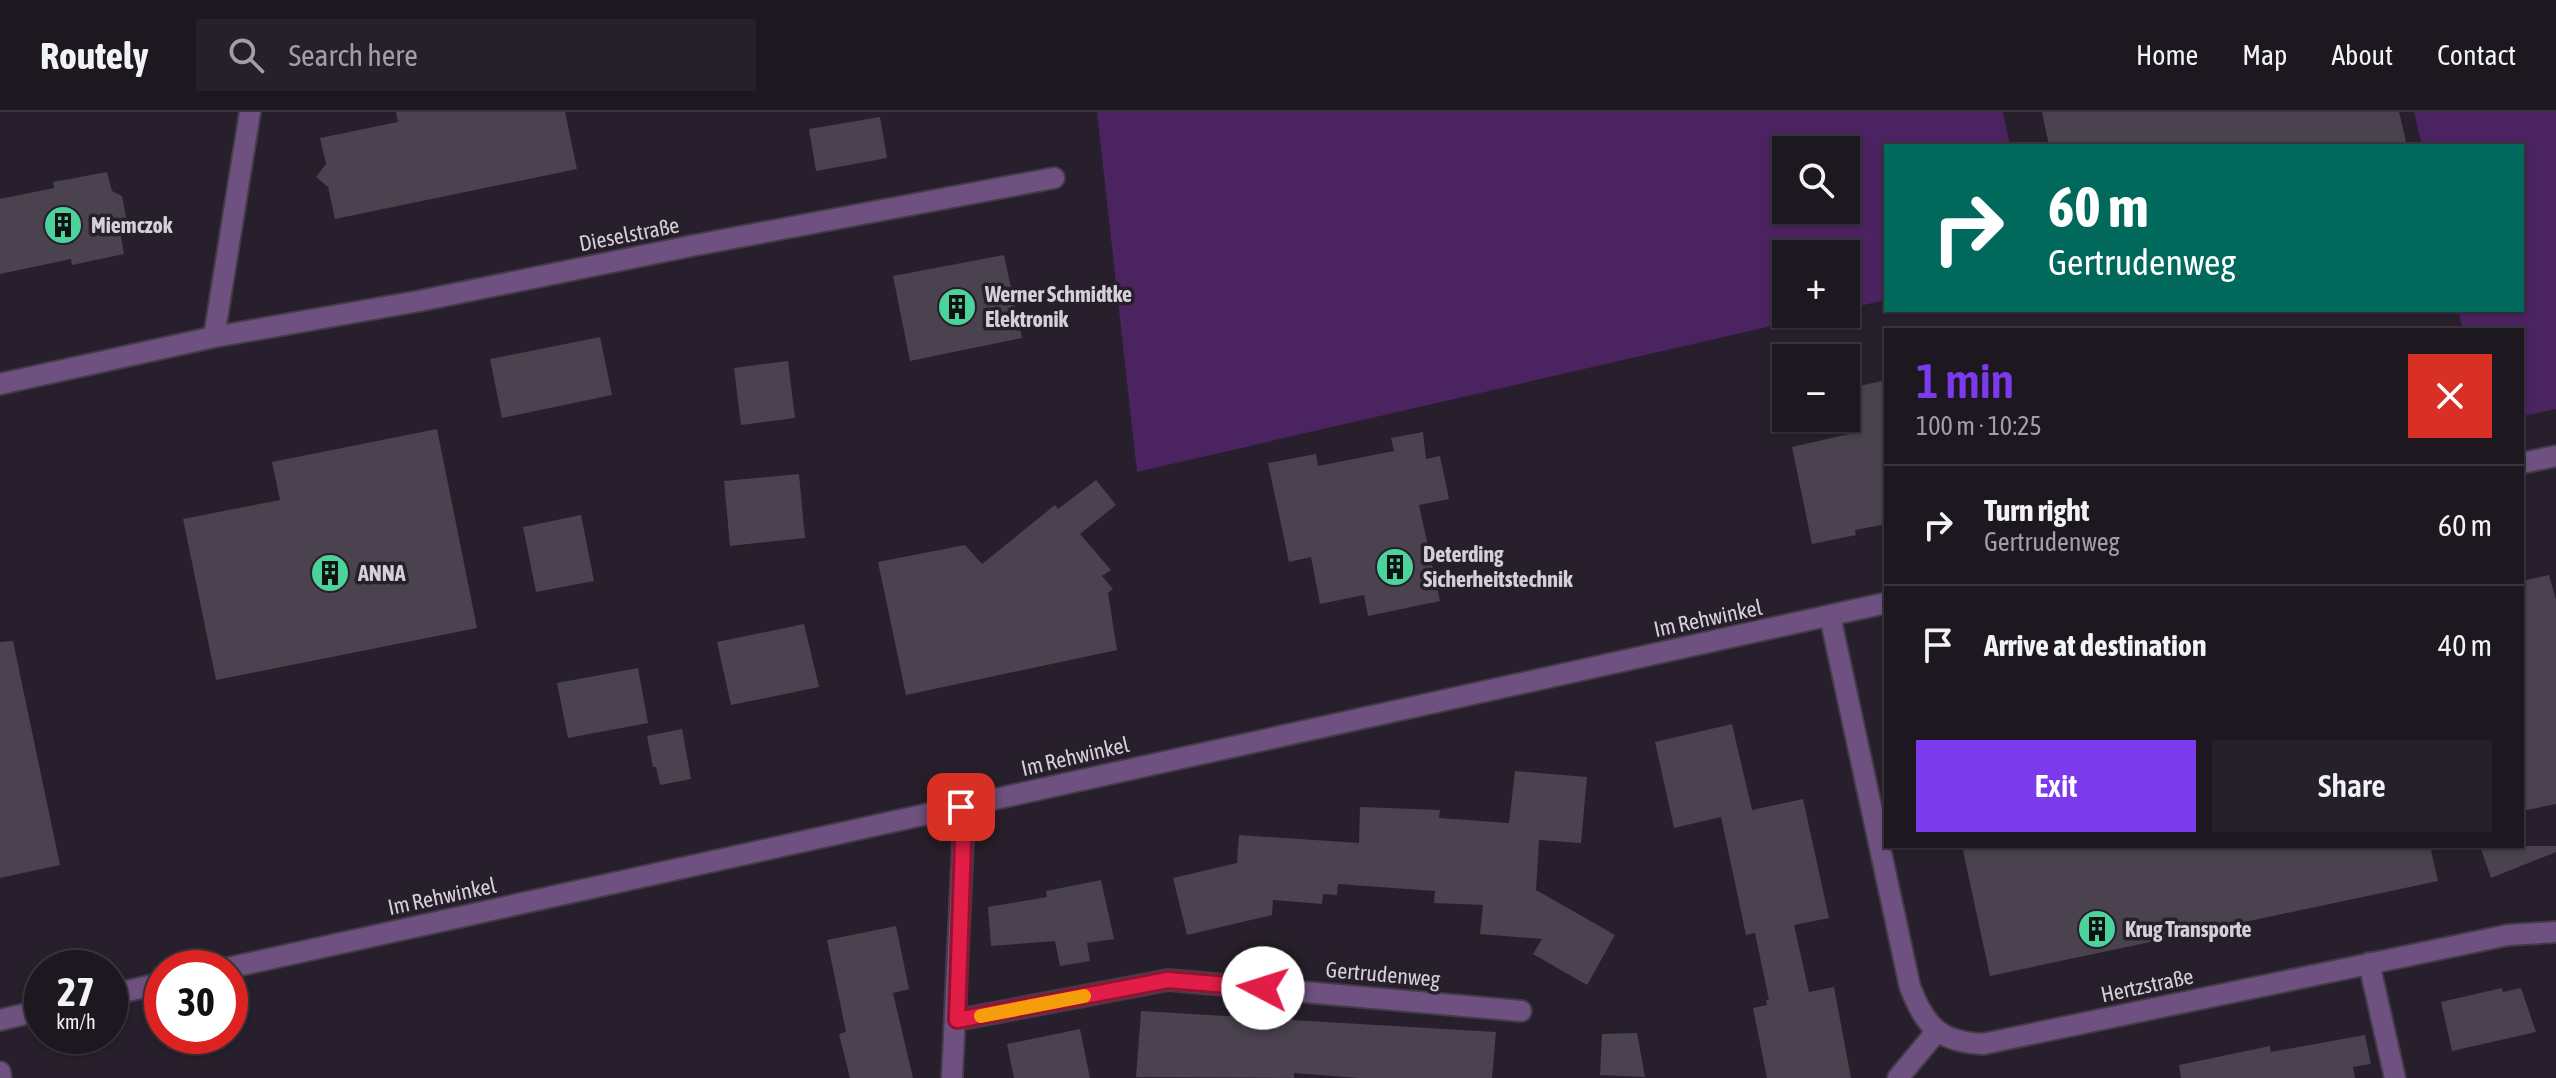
<!DOCTYPE html>
<html lang="en">
<head>
<meta charset="utf-8">
<style>
	body { margin:0; font-family:"Asap Condensed",sans-serif; background:#252029; color:#f1f3f6; height:100vh; display:flex; flex-direction:column; font-size:30px; white-space:nowrap }
	* { box-sizing:border-box; margin:0 }
	p { font-size:26px; color:#a09fa5 }
	.icon { flex:none; width:44px; height:44px; fill:none; stroke:currentColor; stroke-width:2; stroke-linecap:round; stroke-linejoin:round }
	.map { position:relative; flex:1; overflow:hidden }
	.panel { position:absolute; left:1884px; top:216px; width:640px; height:520px; display:flex; flex-direction:column; background:#1d1720; border-radius:0px; box-shadow:0 2px 6px #0004,0 0 0 2px #3b363e }
	.panel>* { flex:none }
	.guide { position:absolute; left:1884px; top:32px; width:640px; height:168px; border-radius:0px; box-shadow:0 2px 6px #0004,0 0 0 2px #3b363e; background:#00695c; color:#fff; overflow:hidden }
	.fabs { position:absolute; left:1772px; top:24px; display:grid; gap:16px }
	.fabs a { display:grid; place-items:center; width:88px; height:88px; border-radius:0px; background:#1d1720; box-shadow:0 2px 6px #0004,0 0 0 2px #3b363e; font-size:40px }
	.speed { position:absolute; left:24px; top:838px; display:flex; gap:16px; font-size:40px; font-weight:700; text-align:center }
	.speed>* { display:grid; place-content:center; width:104px; height:104px; border-radius:50%; background:#1d1720; box-shadow:0 2px 6px #0004,0 0 0 2px #3b363e; line-height:1 }
	.speed small { font-size:20px; font-weight:400 }
	.speed .limit { border:12px solid #d22; background:#fff; color:#111 }
	.pin { position:absolute; display:grid; place-items:center; width:68px; height:68px; color:#fff; margin:-34px; border-radius:16px; box-shadow:0 4px 12px #0006 }
	.me { position:absolute; width:88px; margin:-44px; rotate:275deg; stroke-linejoin:round; filter:drop-shadow(0 0 6px #0008) }
	.turn { display:flex; align-items:center; gap:28px; height:168px; padding:0 32px; font-size:36px }
	.turn .icon { width:104px; height:104px; stroke-width:2.5 }
	.turn b { display:block; font-size:56px; line-height:68px }
	.round { display:grid; place-items:center; flex:none; width:84px; height:84px; border-radius:0px; background:#252029 }
	.headline { display:flex; align-items:center; justify-content:space-between; height:136px; padding:0 32px }
	h1 { font-size:48px; font-weight:600; line-height:60px; color:#7c3aed }
	.cta { display:flex; gap:16px; margin-top:auto; padding:16px 32px }
	.cta a { flex:1; height:92px; border-radius:0px; background:#7c3aed; color:#fff; font-size:32px; font-weight:600; line-height:92px; text-align:center }
	.cta a+a { background:#252029; color:#f1f3f6 }
	ul { padding:0; list-style:none }
	li { display:flex; align-items:center; gap:24px; height:120px; padding:0 32px; border-top:2px solid #3b363e }
	li div { flex:1 }
	li b { display:block; font-size:30px }
	li em { font-style:normal }
	header { display:flex; align-items:center; gap:48px; box-sizing:border-box; height:112px; padding:0 40px; background:#1d1720; border-bottom:2px solid #3b363e }
	header strong { font-size:38px }
	nav { display:flex; gap:44px; margin-inline-start:auto; font-size:28px }
	.search { width:560px; height:72px; background:#252029; display:flex; align-items:center; gap:20px; box-sizing:border-box; padding:0 28px; border-radius:0px; color:#a09fa5; font-size:30px }
	.map>svg:first-child { display:block }
	.green { fill:#4a2360; fill-rule:evenodd }
	.building { fill:#4a424f }
	.lines { fill:none; stroke-linecap:round; stroke-linejoin:round }
	.minor-casing { stroke:#433b47; stroke-width:24 }
	.tertiary-casing { stroke:#433b47; stroke-width:24 }
	.minor { stroke:#6e5180; stroke-width:20 }
	.tertiary { stroke:#6e5180; stroke-width:20 }
	.route-casing { stroke:#92132f; stroke-width:20 }
	.route { stroke:#e11d48; stroke-width:14 }
	.slow { stroke:#f59e0b; stroke-width:14 }
	.labels { text-anchor:middle; dominant-baseline:central; stroke-width:7; stroke-linejoin:round; paint-order:stroke }
	.poi-label { font-size:22px; font-weight:bold; fill:#d5d0d8; stroke:#271f2b; text-anchor:start }
	.street-label { font-size:22px; fill:#d5d0d8; stroke:#271f2b }
</style>
</head>
<body>
<header>
<strong>Routely</strong>
<div class="search"><svg class="icon" aria-label="search" viewBox="0 0 24 24"><circle cx="10" cy="10" r="6"/><path d="M15 15l6 6"/></svg>Search here</div>
<nav><a>Home</a><a>Map</a><a>About</a><a>Contact</a></nav>
</header>
<div class="map">
<svg width="2556" height="966" viewBox="0 0 2556 966">
	<rect width="100%" height="100%" fill="#271f2b"/>
	<path class="green" d="M1097 0H2003L2010 34H1886V188L1846 197V142H1786V202H1823L1137 360ZM1786 38H1846V98H1786Z
		M2414 0H2556V297L2522 304V218H2463L2458 198H2522V34H2422Z"/>
	<path class="building" d="M396 0H565L577 57 335 107 328 75 316 65 326 52 320 26 398 10Z
		M2042 0H2399L2407 34H2049Z
		M880 5 887 46 816 59 809 17Z
		M107 60 112 79 122 84 127 110 120 118 124 142 72 153 71 147 0 162V87L54 76 53 70Z
		M1004 143 1022 226 910 249 893 164Z
		M600 225 612 283 502 306 490 247Z
		M788 249 795 306 741 313 734 256Z
		M1886 268V412L1855 418 1856 423 1812 432 1792 335 1849 322 1846 309V277Z
		M437 317 477 516 216 568 183 407 280 388 272 350Z
		M1423 320 1426 347 1440 344 1449 387 1419 393 1440 489 1368 504 1364 483 1320 492 1311 445 1289 450 1268 351 1316 342 1318 354 1394 339 1391 326Z
		M799 362 805 426 730 434 724 369Z
		M1096 368 1116 393 1080 422 1111 458 1102 464 1113 477 1108 481 1117 538 906 583 878 450 965 433 982 452 1055 393 1058 397Z
		M581 403 594 469 536 480 523 415Z
		M2549 463 2556 488V692L2522 699V469Z
		M804 512 819 575 731 593 717 530Z
		M13 529 60 753 0 766V530Z
		M638 556 648 611 568 626 557 571Z
		M1732 612 1752 698 1803 687 1829 806 1794 813 1809 880 1834 875 1851 966H1767L1753 896 1767 893 1766 888H1769L1755 821 1746 823 1721 705 1674 716 1655 630Z
		M682 617 691 667 660 673 656 655H653L647 624Z
		M1515 659 1587 665 1581 731 1539 728 1536 778 1615 823 1587 873 1533 842 1542 827 1480 822 1483 793 1434 791 1435 779 1338 772 1337 783 1323 782 1322 792 1273 788 1272 803 1187 823 1173 766 1237 751 1239 723 1359 731 1360 695 1440 698 1439 706 1509 711Z
		M1962 734H2430L2438 769 1990 864Z
		M2480 734H2556V740L2491 766Z
		M1101 768 1114 827 1087 831 1090 849 1060 854 1055 829 991 834 988 795 1047 785 1046 779Z
		M896 814 909 877 893 881 913 966H850L839 922 846 920 827 828Z
		M2502 876 2503 880 2521 876 2536 920 2452 939 2441 890Z
		M1141 899 1496 920 1492 966H1359L1294 961V966L1136 965Z
		M1080 917 1090 966H1014L1007 932Z
		M1637 921 1645 965 1600 963 1602 922Z
		M2365 923 2371 952 2353 955 2355 966H2181L2179 953 2270 934 2271 940Z"/>
	<g class="lines">
		<defs>
			<path id="minor" d="M214 225 419 189 696 133 1054 66
				M0 272 214 225 250 0
				M1830 504 1910 875C1925 914 1939 930 1983 932L2508 823 2556 820
				M2369 851 2395 966
				M957 908 1168 868 1521 899
				M0 960 1 966
				M952 966 963 729 961 695
				M1898 966 1937 919"/>
			<path id="tertiary" d="M2522 351 2556 344
				M228 856 1886 491
				M110 883 162 871
				M0 908 42 898"/>
		</defs>
		<use href="#minor" class="minor-casing"/>
		<use href="#tertiary" class="tertiary-casing"/>
		<use href="#minor" class="minor"/>
		<use href="#tertiary" class="tertiary"/>
	</g>
	<g class="lines">
		<defs>
			<path id="route" d="M961 695 963 729 957 908 1168 868 1263 876"/>
		</defs>
		<use href="#route" class="route-casing"/>
		<use href="#route" class="route"/>
		<path class="slow" d="M981 904 1084 884"/>
	</g>
	<defs>
		<symbol id="building-disc" viewBox="-11 -11 22 22"><circle r="9.5" fill="#4cd39b" stroke="#271f2b"/><path d="M-4-6H4V6H1V3H-1V6H-4ZM-2.5-4.3h1.7v1.8h-1.7ZM.8-4.3h1.7v1.8H.8ZM-2.5-1h1.7V.8h-1.7ZM.8-1h1.7V.8H.8Z" fill="#111"/></symbol>
	</defs>
	<g fill-rule="evenodd">
		<use href="#building-disc" x="41" y="91" width="44" height="44"/>
		<use href="#building-disc" x="935" y="173" width="44" height="44"/>
		<use href="#building-disc" x="1373" y="433" width="44" height="44"/>
		<use href="#building-disc" x="308" y="439" width="44" height="44"/>
		<use href="#building-disc" x="2075" y="795" width="44" height="44"/>
	</g>
	<g class="labels">
		<g class="poi-label">
			<text x="91" y="113">Miemczok</text>
			<text x="985" y="182">Werner Schmidtke<tspan x="985" dy="25">Elektronik</tspan></text>
			<text x="1423" y="442">Deterding<tspan x="1423" dy="25">Sicherheitstechnik</tspan></text>
			<text x="358" y="461">ANNA</text>
			<text x="2125" y="817">Krug Transporte</text>
		</g>
		<g class="street-label">
			<text transform="translate(629 122) rotate(-11)">Dieselstraße</text>
			<text transform="translate(1708 506) rotate(-12)">Im Rehwinkel</text>
			<text transform="translate(1075 644) rotate(-13)">Im Rehwinkel</text>
			<text transform="translate(442 784) rotate(-12)">Im Rehwinkel</text>
			<text transform="translate(1383 862) rotate(5)">Gertrudenweg</text>
			<text transform="translate(2147 873) rotate(-12)">Hertzstraße</text>
		</g>
	</g>
</svg>
<div class="fabs">
<a><svg class="icon" aria-label="search" viewBox="0 0 24 24"><circle cx="10" cy="10" r="6"/><path d="M15 15l6 6"/></svg></a>
<a>+</a>
<a>−</a>
</div>
<div class="speed"><div>27<small>km/h</small></div><div class="limit">30</div></div>
<div class="pin" style="left:961px;top:695px;background:#d93025"><svg class="icon" aria-label="arrive" viewBox="0 0 24 24"><path d="M6 21V4h12l-3 4 3 4H6"/></svg></div>
<svg class="me" style="left:1263px;top:876px" viewBox="-20 -20 40 40"><circle r="19" fill="#fff"/><path d="M0-13L10 11 0 6-10 11z" fill="#e11d48"/></svg>
<div class="guide">
<div class="turn"><svg class="icon" aria-label="right" viewBox="0 0 24 24"><path d="M7 20v-9h11M14 6l5 5-5 5"/></svg><div><b>60 m</b>Gertrudenweg</div></div>
</div>
<section class="panel">
<div class="headline"><div><h1>1 min</h1><p>100 m · 10:25</p></div><a class="round" style="background:#d93025;color:#fff"><svg class="icon" aria-label="close" viewBox="0 0 24 24"><path d="M6 6l12 12M18 6L6 18"/></svg></a></div>
<ul>
<li><svg class="icon" aria-label="right" viewBox="0 0 24 24"><path d="M7 20v-9h11M14 6l5 5-5 5"/></svg><div><b>Turn right</b><p>Gertrudenweg</p></div><em>60 m</em></li>
<li><svg class="icon" aria-label="arrive" viewBox="0 0 24 24"><path d="M6 21V4h12l-3 4 3 4H6"/></svg><div><b>Arrive at destination</b></div><em>40 m</em></li>
</ul>
<div class="cta"><a>Exit</a><a>Share</a></div>
</section>
</div>
</body>
</html>
